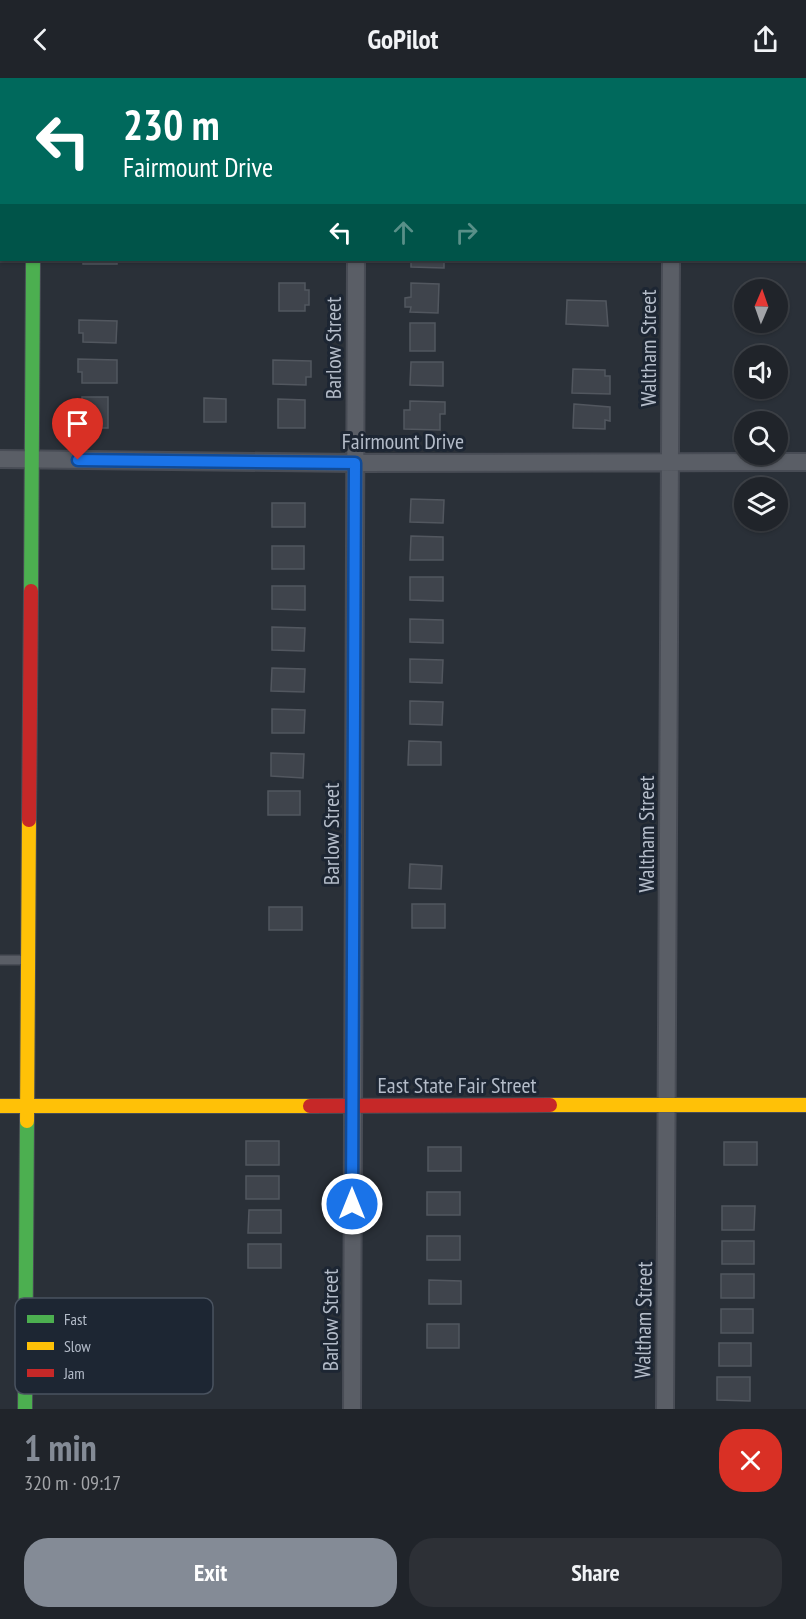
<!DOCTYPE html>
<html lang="en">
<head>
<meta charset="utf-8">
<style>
	body { margin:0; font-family:"PT Sans Narrow",sans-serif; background:#2d3036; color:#f1f3f6; height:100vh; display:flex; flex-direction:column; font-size:22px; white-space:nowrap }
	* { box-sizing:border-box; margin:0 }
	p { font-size:20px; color:#a2a4a8 }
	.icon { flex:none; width:33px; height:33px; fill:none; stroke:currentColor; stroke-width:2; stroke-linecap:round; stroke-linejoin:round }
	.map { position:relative; height:1331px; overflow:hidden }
	.side { display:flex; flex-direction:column; background:#20242a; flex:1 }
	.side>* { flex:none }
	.hud { position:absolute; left:0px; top:0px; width:807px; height:183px; box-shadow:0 2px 4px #0004,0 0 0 2px #3d4147; background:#00695c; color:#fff; overflow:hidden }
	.needle { width:39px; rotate:2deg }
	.buttons { position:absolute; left:734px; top:201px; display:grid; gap:12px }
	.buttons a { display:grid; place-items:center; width:54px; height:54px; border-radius:50%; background:#20242a; box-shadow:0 2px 4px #0004,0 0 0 2px #3d4147; font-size:30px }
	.pin { position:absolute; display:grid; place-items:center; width:51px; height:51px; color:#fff; margin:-62px -26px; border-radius:50% 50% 50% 0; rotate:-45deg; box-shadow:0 0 6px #0007 }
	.pin .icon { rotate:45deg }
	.me { position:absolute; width:66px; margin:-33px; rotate:0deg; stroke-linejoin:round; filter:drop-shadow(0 0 4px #0008) }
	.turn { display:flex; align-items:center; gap:21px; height:126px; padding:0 24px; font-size:27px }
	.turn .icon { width:78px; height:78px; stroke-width:2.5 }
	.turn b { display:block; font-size:42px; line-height:51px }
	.lanes { display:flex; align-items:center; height:57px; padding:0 24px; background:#0003; justify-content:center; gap:30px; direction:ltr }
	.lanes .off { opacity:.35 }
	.round { display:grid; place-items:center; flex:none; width:63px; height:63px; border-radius:24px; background:#2d3036 }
	.headline { display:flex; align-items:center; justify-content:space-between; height:102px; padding:0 24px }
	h1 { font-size:36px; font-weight:700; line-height:45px; color:#848b96 }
	.cta { display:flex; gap:12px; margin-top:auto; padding:12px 24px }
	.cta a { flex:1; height:69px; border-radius:24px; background:#848b96; color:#fff; font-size:24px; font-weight:700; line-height:69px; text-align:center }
	.cta a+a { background:#2d3036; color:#f1f3f6 }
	header { display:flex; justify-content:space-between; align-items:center; height:78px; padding:0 24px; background:#20242a; font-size:27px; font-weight:700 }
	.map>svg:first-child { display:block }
	.building { fill:#3f444c; stroke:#52575f; stroke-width:1.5 }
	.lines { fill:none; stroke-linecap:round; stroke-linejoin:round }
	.lane-casing { stroke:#484c55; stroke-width:11 }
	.street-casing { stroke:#484c55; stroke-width:20 }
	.fast-casing { stroke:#484c55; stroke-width:16 }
	.slow-casing { stroke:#484c55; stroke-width:16 }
	.jam-casing { stroke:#484c55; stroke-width:16 }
	.lane { stroke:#5a5e66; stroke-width:8 }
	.street { stroke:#5a5e66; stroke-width:16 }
	.fast { stroke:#4caf50; stroke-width:14 }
	.slow { stroke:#ffc107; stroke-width:14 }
	.jam { stroke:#c62828; stroke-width:14 }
	.route-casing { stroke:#114b97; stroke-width:15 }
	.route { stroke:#1a73e8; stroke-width:10 }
	.labels { text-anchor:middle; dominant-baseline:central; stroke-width:6; stroke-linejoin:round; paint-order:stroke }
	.street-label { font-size:22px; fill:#b4bcc9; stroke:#1d2633 }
	.key { fill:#1d2633; stroke:#4a5360; stroke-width:1.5 }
	.key-label { font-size:16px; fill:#b4bcc9 }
</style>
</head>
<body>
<header><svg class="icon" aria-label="back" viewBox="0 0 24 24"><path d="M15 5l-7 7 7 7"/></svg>GoPilot<svg class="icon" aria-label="share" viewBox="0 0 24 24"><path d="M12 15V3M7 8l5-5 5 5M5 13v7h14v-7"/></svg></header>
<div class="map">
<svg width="806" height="1331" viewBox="0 0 806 1331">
	<rect width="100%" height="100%" fill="#2a3038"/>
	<path class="building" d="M83 182H117V186H83Z
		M411 182H444V190L411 189Z
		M279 205H305V212H309V227H305V233H279Z
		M411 205 439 206 438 235 410 234 411 229H405V220L411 219Z
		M567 222 606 223 608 248 566 246Z
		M79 242 117 243 116 265 83 264V255H79Z
		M410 245H435V273H410Z
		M78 281 117 282V305H82V294H78Z
		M273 282 311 283V299H306V307L273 306Z
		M411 284H443V308L410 307Z
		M573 291 605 292V298H610V316L572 315Z
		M82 319H108V350H82Z
		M204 320 226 321V344H204Z
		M278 321 305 322V350H278Z
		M410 323 445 324V336H440V352L404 351V332H410Z
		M574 326 610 329V343L605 342V351L573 350Z
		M411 421 444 422 443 445 410 444Z
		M272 425H305V449H272Z
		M411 458 443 459V482H410Z
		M272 468H304V491H272Z
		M410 499H443V523L410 522Z
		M272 508H305V532L272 531Z
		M410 541 443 542V565L410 564Z
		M272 549 305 550 304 573 272 572Z
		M410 581 443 582 442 605 410 604Z
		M272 590 305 591 304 614 271 613Z
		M410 623 443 624 442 647 410 646Z
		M272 631 305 632 304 655H272Z
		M409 663 441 664V687H408Z
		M271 675 304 676 303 700 271 698Z
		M268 713H300V737H268Z
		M410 786 442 788 441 811 409 810Z
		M412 826H445V850H412Z
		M269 829H302V852H269Z
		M246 1063H279V1087H246Z
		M724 1064H757V1087H724Z
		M428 1069H461V1093H428Z
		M246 1098H279V1121H246Z
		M427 1114H460V1137H427Z
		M722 1128H755L754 1152H722Z
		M249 1132H281V1155H248Z
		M427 1158H460V1182H427Z
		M722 1163H754V1186H722Z
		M248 1166H281V1190H248Z
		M721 1196H754V1220H721Z
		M429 1202 461 1203V1226H429Z
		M721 1231H753V1255H721Z
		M427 1246H459V1270H427Z
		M719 1265H751V1288H719Z
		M717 1299H750V1323L717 1322Z"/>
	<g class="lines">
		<defs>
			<path id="lane" d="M0 882H27"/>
			<path id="street" d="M34 2V0
				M357 2V0
				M672 2V0
				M0 381 355 385 806 384
				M352 1331 356 182
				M665 1331 671 182"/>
			<path id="fast" d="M31 513 33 182
				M25 1331 27 1043"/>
			<path id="slow" d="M550 1027H806
				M0 1028H310
				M27 1043 29 742"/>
			<path id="jam" d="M29 742 31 513
				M310 1028 550 1027"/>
		</defs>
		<use href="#lane" class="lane-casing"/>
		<use href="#street" class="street-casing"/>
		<use href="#fast" class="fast-casing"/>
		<use href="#slow" class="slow-casing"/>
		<use href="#jam" class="jam-casing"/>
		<use href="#lane" class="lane"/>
		<use href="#street" class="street"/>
		<use href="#fast" class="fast"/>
		<use href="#slow" class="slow"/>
		<use href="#jam" class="jam"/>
	</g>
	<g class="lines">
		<defs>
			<path id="route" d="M78 382 355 385 352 1126"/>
		</defs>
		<use href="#route" class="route-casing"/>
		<use href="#route" class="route"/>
	</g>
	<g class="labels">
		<g class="street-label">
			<text transform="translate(333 270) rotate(-90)">Barlow Street</text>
			<text transform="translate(648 270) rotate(-90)">Waltham Street</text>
			<text x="403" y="363">Fairmount Drive</text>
			<text transform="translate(331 756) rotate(-90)">Barlow Street</text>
			<text transform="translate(646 756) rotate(-90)">Waltham Street</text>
			<text x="457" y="1007">East State Fair Street</text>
			<text transform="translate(330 1242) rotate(-90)">Barlow Street</text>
			<text transform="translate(643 1242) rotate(-89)">Waltham Street</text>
		</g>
	</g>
	<rect x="15" y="1220" width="198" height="96" rx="9" class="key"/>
	<rect x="27" y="1237" width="27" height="8" fill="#4caf50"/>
	<rect x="27" y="1264" width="27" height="8" fill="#ffc107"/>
	<rect x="27" y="1291" width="27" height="8" fill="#c62828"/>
	<g class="key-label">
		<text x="64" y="1247">Fast</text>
		<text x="64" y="1274">Slow</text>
		<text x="64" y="1301">Jam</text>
	</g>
</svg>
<div class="buttons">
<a><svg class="needle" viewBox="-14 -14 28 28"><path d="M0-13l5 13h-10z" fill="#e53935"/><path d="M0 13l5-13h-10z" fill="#a2a4a8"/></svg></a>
<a><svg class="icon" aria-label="sound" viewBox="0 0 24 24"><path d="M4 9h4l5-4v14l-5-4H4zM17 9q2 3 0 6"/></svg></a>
<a><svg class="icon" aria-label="search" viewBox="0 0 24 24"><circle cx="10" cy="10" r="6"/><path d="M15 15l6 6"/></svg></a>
<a><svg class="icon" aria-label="layers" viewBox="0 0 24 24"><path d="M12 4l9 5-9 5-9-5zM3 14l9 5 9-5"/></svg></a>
</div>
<div class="pin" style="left:78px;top:382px;background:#d93025"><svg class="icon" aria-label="arrive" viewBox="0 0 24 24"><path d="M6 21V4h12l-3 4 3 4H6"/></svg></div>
<svg class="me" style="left:352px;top:1126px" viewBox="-20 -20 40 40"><circle r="17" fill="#1a73e8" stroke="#fff" stroke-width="3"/><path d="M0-11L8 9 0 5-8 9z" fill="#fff"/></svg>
<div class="hud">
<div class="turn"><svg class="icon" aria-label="left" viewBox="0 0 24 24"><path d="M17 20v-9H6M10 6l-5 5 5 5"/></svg><div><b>230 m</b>Fairmount Drive</div></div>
<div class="lanes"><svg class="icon" aria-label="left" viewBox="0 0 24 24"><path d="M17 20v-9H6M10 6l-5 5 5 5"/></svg><svg class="icon off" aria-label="ahead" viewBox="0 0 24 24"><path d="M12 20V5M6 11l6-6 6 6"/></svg><svg class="icon off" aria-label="right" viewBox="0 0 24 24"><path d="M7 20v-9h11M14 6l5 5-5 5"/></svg></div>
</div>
</div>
<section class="side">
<div class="headline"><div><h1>1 min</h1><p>320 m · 09:17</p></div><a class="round" style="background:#d93025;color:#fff"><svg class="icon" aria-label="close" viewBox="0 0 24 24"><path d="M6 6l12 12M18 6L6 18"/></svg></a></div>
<div class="cta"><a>Exit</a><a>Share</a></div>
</section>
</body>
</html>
